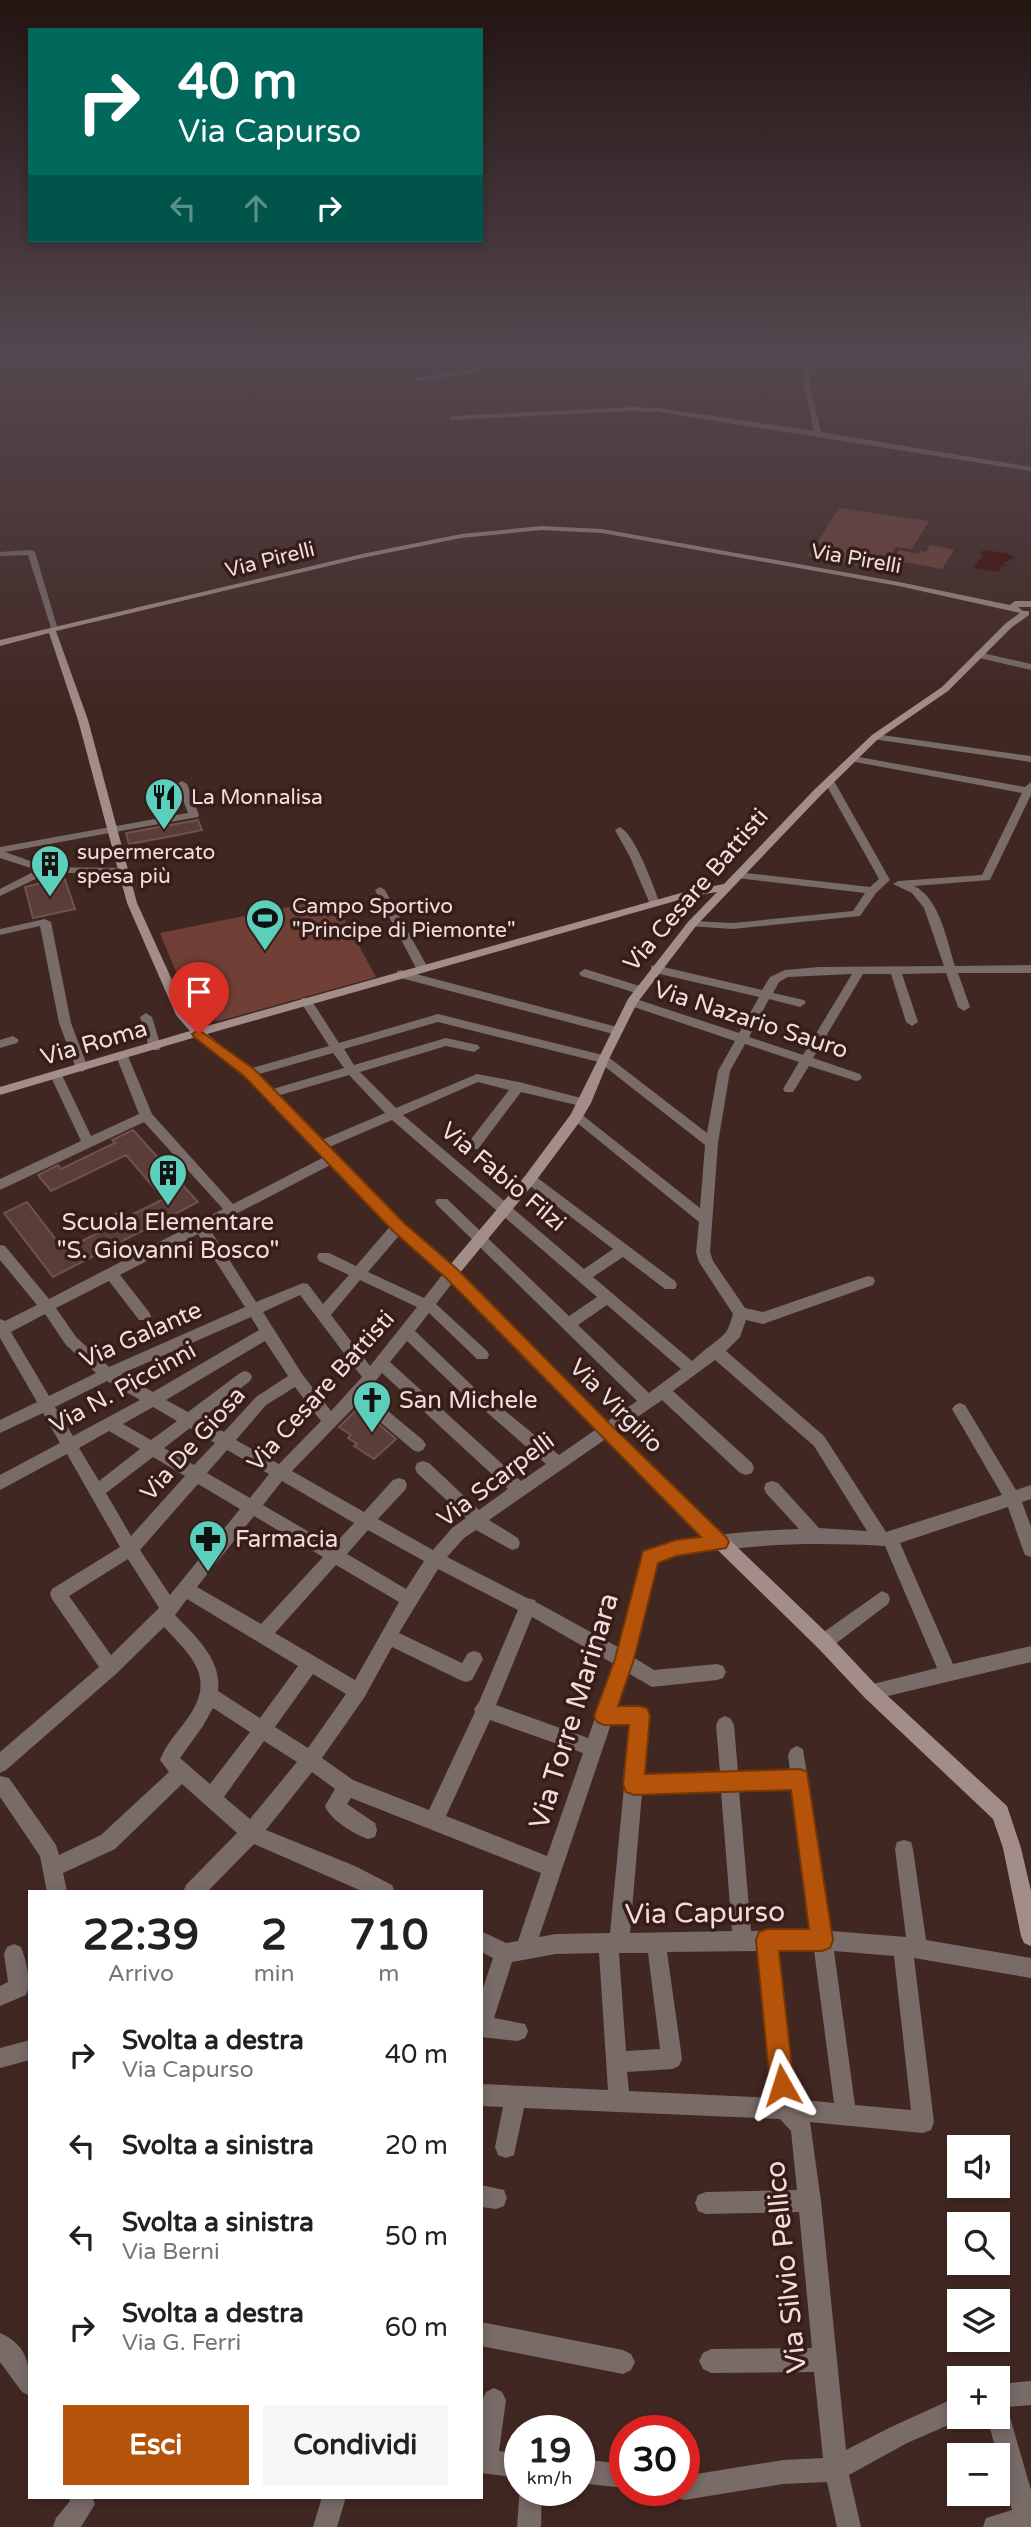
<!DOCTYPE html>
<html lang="it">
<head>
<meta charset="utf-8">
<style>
	body { margin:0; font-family:"Varela Round",sans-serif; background:#f6f6f6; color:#202124; height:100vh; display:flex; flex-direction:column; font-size:26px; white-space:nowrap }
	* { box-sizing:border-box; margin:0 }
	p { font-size:23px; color:#757577 }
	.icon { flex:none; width:38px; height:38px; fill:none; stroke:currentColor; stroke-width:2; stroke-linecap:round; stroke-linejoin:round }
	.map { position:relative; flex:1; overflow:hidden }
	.sheet { position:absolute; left:28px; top:1890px; width:455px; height:609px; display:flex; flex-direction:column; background:#fff; border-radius:0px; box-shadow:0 4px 10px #0003 }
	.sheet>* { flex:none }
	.banner { position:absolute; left:28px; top:28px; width:455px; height:214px; border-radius:0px; box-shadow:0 4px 10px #0003; background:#00695c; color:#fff; overflow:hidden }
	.fabs { position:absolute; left:947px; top:2135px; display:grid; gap:14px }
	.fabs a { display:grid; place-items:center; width:63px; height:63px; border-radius:0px; background:#fff; box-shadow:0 4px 10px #0003; font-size:35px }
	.speed { position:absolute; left:504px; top:2415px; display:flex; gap:14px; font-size:35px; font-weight:700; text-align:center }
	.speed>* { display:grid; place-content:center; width:91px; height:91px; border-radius:50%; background:#fff; box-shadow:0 4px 10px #0003; line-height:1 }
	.speed small { font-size:18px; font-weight:400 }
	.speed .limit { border:10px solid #d22; background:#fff; color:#111 }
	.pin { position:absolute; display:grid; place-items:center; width:60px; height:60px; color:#fff; margin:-72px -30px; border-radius:50% 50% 50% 0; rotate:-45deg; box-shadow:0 0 7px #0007 }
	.pin .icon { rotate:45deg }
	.me { position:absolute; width:77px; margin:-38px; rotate:354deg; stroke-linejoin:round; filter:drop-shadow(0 0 5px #0008) }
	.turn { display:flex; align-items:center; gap:24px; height:147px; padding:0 35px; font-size:32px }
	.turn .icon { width:91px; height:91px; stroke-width:2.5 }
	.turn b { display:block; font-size:49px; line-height:60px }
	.lanes { display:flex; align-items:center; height:66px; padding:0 35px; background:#0003; justify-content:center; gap:35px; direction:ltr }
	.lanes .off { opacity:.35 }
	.eta { display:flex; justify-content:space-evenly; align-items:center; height:119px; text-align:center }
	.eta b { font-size:42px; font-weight:700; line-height:49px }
	.primary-button { display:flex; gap:14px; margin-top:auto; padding:14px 35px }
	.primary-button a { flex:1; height:80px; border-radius:0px; background:#b45309; color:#fff; font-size:28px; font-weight:700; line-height:80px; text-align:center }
	.primary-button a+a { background:#f6f6f6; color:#202124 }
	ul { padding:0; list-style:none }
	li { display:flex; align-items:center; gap:21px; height:91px; padding:0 35px }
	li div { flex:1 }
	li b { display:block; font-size:26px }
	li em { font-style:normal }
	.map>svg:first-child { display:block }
	.green { fill:#704037 }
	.water { fill:#3e0500 }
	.building { fill:#5a3d38; stroke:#6f524c; stroke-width:2 }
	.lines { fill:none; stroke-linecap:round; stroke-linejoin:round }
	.street { fill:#796b68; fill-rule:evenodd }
	.secondary { fill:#a38d88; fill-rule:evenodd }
	.route { fill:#b45309; stroke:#753606; stroke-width:2 }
	.labels { text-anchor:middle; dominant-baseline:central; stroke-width:7; stroke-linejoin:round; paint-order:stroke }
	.far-street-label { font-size:21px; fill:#f1dedb; stroke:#361d18 }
	.far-poi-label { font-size:21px; fill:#f1dedb; stroke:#361d18; text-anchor:start }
	.street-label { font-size:24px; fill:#f1dedb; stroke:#361d18 }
	.poi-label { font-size:24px; fill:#f1dedb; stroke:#361d18; text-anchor:start }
	.near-street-label { font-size:28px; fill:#f1dedb; stroke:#361d18 }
</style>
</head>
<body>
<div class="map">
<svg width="1031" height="2527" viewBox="0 0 1031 2527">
	<rect width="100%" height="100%" fill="#412722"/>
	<path class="green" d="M839 508 929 521 912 549 896 547 881 570 808 556Z
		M930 545 954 550 942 569 904 562 898 572 888 570 899 550 919 554 920 551 926 552Z
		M333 898 376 977 219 1021 201 1018 191 1008 160 933Z"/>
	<path class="water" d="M984 550 1007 553 1016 558 1003 563 1008 566 1001 565 999 572 974 568 983 555 980 553Z"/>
	<path class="building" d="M198 820 202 830 173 836 129 844 126 833Z
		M64 877 75 909 33 918 25 887Z
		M133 1130 198 1202 53 1277 4 1213 27 1202 64 1250 104 1230 98 1223 120 1212 125 1218 164 1199 126 1155 51 1191 38 1175 58 1165 61 1169 115 1143 112 1140Z
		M359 1407 396 1439 374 1459 354 1446 357 1444 348 1438 351 1435 339 1427Z"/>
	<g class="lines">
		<path class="street" d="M480 356H486L489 364 469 374 414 381 411 379 468 370 483 363Z
			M802 356H808L809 381 821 432 1031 467V471L659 412 633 411 452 420 449 418 452 416 633 407 659 408 814 431 803 381Z
			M31 550 35 552 58 630 51 628 28 555 0 556V552Z
			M978 652 1031 664V670L975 657V653Z
			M875 734 1031 756V762L872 739V735Z
			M853 756 1025 787 1031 782V795L990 880 914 886C940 898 947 942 955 966L1031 965V973H958L970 1007 964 1011 958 1007 946 973 902 974 918 1022 912 1026 906 1022 891 974H863L813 1058 860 1074 862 1077 860 1080 856 1081 809 1066 793 1092H785L783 1089 799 1062 745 1044 730 1071 718 1143 710 1252 713 1261 745 1308 763 1312 868 1276 873 1277 875 1281 873 1285 763 1324 746 1320 740 1337 726 1351 824 1436 886 1532 1002 1495 952 1409 955 1405 960 1403 965 1405 1016 1490 1031 1485V1499L1022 1502 1031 1527V1557L1025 1555 1023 1550 1008 1507 900 1543 953 1664 1031 1646V1662L871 1700 865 1698 862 1692 865 1686 937 1668 885 1546C827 1543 779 1543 721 1550 699 1552 678 1555 657 1562L633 1657 654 1670 717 1664 723 1666 726 1672 723 1678 717 1680 652 1687 628 1673 616 1707 640 1706 646 1709 649 1715 644 1775 720 1772 716 1725 719 1719 725 1716 731 1719 734 1725 738 1772 790 1770 788 1755 791 1749 797 1746 803 1749 831 1931 906 1937 895 1849 897 1842 904 1840 911 1842 913 1849 926 1940 1031 1958V1978L914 1958 934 2122 931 2130 923 2133 810 2122 821 2201 846 2450 891 2427 959 2396V2417H967L907 2443 849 2475 861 2527H837L827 2482 783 2484 684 2500 675 2497 673 2490H684V2476L783 2460 823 2458 814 2372 711 2373 703 2369 699 2361 703 2353 711 2349 812 2348 799 2212 706 2214 698 2211 695 2203 698 2195 706 2192 797 2190 791 2131 780 2119 524 2108 514 2155 506 2158 498 2155 495 2147 503 2107 481 2106V2084L608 2090 599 1953 556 1954 512 1962 494 2018 525 2024 528 2031 525 2038 518 2041 481 2037V1994L493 1958 481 1952V1931L506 1943 518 1941 541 1873 351 1798 347 1804 375 1823 377 1830 375 1837 368 1839C354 1834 330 1820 325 1806L335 1789 312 1772 266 1830 355 1866 392 1885 395 1892H364L254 1844 207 1892H183L186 1885 237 1833 182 1784 115 1849 63 1873 67 1892H47L40 1856 0 1797V1776L9 1778 56 1845 59 1855 101 1835 169 1772 160 1760C166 1744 177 1733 187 1719 217 1678 192 1657 164 1627L116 1674 6 1770 0 1773V1752L99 1667 52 1599 50 1594 52 1589 120 1547 67 1454 0 1490V1475L60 1443 43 1413 0 1433V1420L37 1402 0 1338V1319L5 1321 37 1305 0 1260V1245L5 1246 49 1299 223 1209 144 1122 0 1190V1179L81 1141 50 1075 52 1072 56 1071 62 1075 91 1136 139 1114 116 1056 122 1052 128 1056 152 1114 233 1204 328 1155H338L340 1158 338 1161 209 1228 256 1302 303 1283 308 1284 323 1304 349 1275 319 1261 317 1257 319 1253H329L356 1266 393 1223H403L405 1227 403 1231 368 1272 424 1298 446 1270H456L458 1274 456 1278 436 1304 487 1351 489 1355 487 1359H477L429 1313 415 1331 482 1395 493 1401 559 1455 637 1401 437 1205 435 1202 437 1199H447L569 1316 597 1297 392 1120 327 1148H317L316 1145 317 1142 385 1113 349 1075 270 1098 266 1097 264 1094 266 1091 344 1068 333 1053 249 1077 243 1073 245 1070 329 1046 300 1001 302 998H310L339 1043 438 1014 607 1056 707 1133 718 1071 735 1041 628 1005 626 1002 632 998 636 999 739 1033 759 997 651 972V966L655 965 762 990 770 977 785 970 819 967 944 966 924 908 912 893 893 884 898 881 982 875 1022 793 850 761V757ZM852 974 803 1055 749 1037 769 999 800 1007 806 1003 804 1000 773 993 779 982 788 977ZM438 1022 599 1062 705 1145 700 1208 581 1114H571L570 1117 699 1222 696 1252 699 1262 733 1314C727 1335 726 1333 710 1346 704 1350 698 1356 692 1361L593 1277 623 1257 665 1289H675L677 1285 675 1281 535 1176H525L523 1179 525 1182 613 1249 584 1269 403 1115 478 1082 509 1090 468 1143 466 1146 468 1149H478L521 1092 585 1107 591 1103 589 1100 519 1082 477 1074 396 1108 360 1072 446 1046 474 1052 480 1048 478 1045 446 1038 354 1065 344 1049ZM198 1234 245 1307 109 1367 76 1337 56 1308 109 1281 139 1320H149L151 1316 149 1312 120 1275ZM360 1280 417 1307 370 1366 331 1315ZM300 1295 362 1377 331 1411 302 1374 263 1312ZM607 1305 681 1369 649 1393 578 1325ZM45 1314 66 1345 96 1373 49 1396 11 1332ZM251 1317 259 1330 153 1392 121 1374ZM265 1341 288 1376 256 1397 224 1432 201 1419 250 1381 252 1377 250 1373 245 1371 240 1373 188 1412 166 1400ZM407 1341 472 1403 483 1409 546 1464 521 1481 390 1362ZM715 1360 814 1446 867 1531 819 1528 778 1483 772 1481 766 1483 764 1488 766 1493 799 1529C747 1531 693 1534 644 1552L618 1647 536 1602 535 1600 527 1598 447 1557 464 1538 476 1530 512 1550 518 1548 520 1543 518 1538 489 1520 662 1400 740 1473 746 1475 752 1473 754 1468 752 1463 673 1391ZM382 1373 508 1489 479 1510 429 1463 423 1461 417 1463 415 1468 417 1473 466 1518 452 1528 433 1550 378 1519 405 1490 407 1485 405 1480 399 1478 393 1480 364 1512 292 1471 358 1403 413 1450 418 1452 423 1450 426 1445 423 1440 366 1393ZM107 1381 140 1400 73 1436 55 1407ZM295 1387 321 1421 279 1464 236 1440 266 1405ZM153 1407 177 1421 151 1440 123 1424ZM190 1428 215 1443 194 1465 164 1448ZM109 1431 140 1449 99 1481 79 1448ZM227 1450 269 1474 250 1498 207 1473ZM153 1457 185 1476 131 1536 106 1493ZM282 1481 354 1523 333 1546 263 1505ZM198 1484 240 1509 170 1595 140 1550ZM254 1516 323 1557 261 1624 197 1587ZM368 1530 424 1561 406 1589 347 1554ZM128 1559 159 1608 111 1655 69 1596ZM336 1565 399 1602 355 1680 275 1633ZM438 1569 518 1610 479 1702 474 1709 475 1712 429 1810 353 1780 322 1758 364 1698 392 1647 460 1680 466 1682 472 1680 483 1659 480 1653 474 1651 468 1653 462 1663 399 1633ZM187 1599 298 1666 260 1718 218 1691C222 1659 195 1636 175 1615ZM532 1617 614 1664 588 1738 496 1705ZM313 1674 346 1694 308 1748 275 1727ZM213 1708 250 1732 210 1784 180 1758 203 1726ZM490 1720 583 1753 547 1856 446 1816ZM611 1724H630L610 1933 556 1934 539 1937ZM264 1741 297 1762 250 1819 224 1797ZM792 1788 811 1930 751 1931 739 1790ZM721 1791 732 1931 630 1933 642 1793ZM814 1950 834 2103 795 2099 778 1951ZM758 1951 773 2098 629 2091 627 2072 672 2069 679 2066 682 2059 667 1952ZM834 1951 894 1956 911 2110 855 2105ZM619 1953H648L660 2049 626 2051Z
			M826 779 834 781 890 880 876 893 860 916 733 929 688 926 686 924 692 921 733 923 853 911 865 893 737 878 732 875 737 872 870 887 879 879 824 781Z
			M182 781 187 784 199 815 198 817 5 852 47 867 124 868 129 871 128 873H48L0 896V889L37 870 0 858V847L188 813 177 784Z
			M620 827C636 836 653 885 660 904L659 906H651L650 904 630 857 615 830Z
			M380 887 385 890 428 968 426 971 422 972 416 968 375 890Z
			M45 919 51 922 71 1023 88 1068 82 1072 76 1068 59 1023 40 926 0 935V929Z
			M585 969 643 987 645 990 639 994 581 976 579 973Z
			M401 970 621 1028 623 1031 617 1035 397 977V971Z
			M146 1013 152 1017 161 1047 159 1050H151L149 1047 140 1017Z
			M13 1036 19 1040 17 1043 0 1048V1040Z
			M882 1591 888 1594 890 1599 888 1604 830 1648 824 1650 818 1648 815 1642 818 1636Z
			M14 1944 21 1947C26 1960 32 1982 26 1995L0 2006V1986L8 1982 4 1954 7 1947Z
			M30 2040V2060L0 2068V2048Z
			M481 2185 504 2190 507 2198 504 2206 496 2209 481 2207Z
			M481 2322 623 2350 631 2354 635 2362 631 2370 623 2374 481 2346Z
			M0 2333C30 2346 30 2368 30 2396L22 2392 0 2362Z
			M1031 2381V2405L1007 2407 1031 2490V2527H983L986 2518 1012 2510 987 2417H998V2384Z
			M494 2388 502 2392 506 2400 499 2451 520 2454V2478L481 2473 482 2400 486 2392Z
			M579 2459 625 2464V2488L579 2483Z
			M520 2485V2490H542L541 2527H517Z
			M68 2497H92L95 2504 81 2527H53L56 2518 70 2501Z
			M322 2497H346L337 2527H313Z"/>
		<path class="secondary" d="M542 526 602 529 899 582 1010 605 1015 601H1031V607H1018L1023 611H1029V615L1012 627 948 691 878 739 822 794 696 926 637 1003 609 1059 591 1103 581 1120 535 1182 459 1274 610 1425 830 1636 877 1686 1007 1806 1021 1848 1031 1891V1946L1024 1943 1021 1936 1003 1848 993 1819 865 1698 818 1648 600 1435 446 1278 393 1231 245 1076 196 1037 0 1095V1087L190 1031 176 1015 127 903 78 720 49 633 0 646V640L362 554 461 534ZM542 530 602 533 899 586 1020 613 1006 623 942 687 872 735 814 790 724 884 688 891 200 1028 187 1013 137 903 88 720 56 631 362 558 461 538ZM717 892 688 922 628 999 571 1114 525 1176 450 1265 403 1223 253 1070 207 1034 693 896Z"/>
	</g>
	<linearGradient id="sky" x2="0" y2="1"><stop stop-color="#241513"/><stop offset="0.5" stop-color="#54474f"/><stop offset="1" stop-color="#54474f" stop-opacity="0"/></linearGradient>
	<rect width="1031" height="710" fill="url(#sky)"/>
	<path class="route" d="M199 1030 254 1069 404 1223 457 1269 611 1425 726 1537 729 1542 726 1548 676 1556 658 1563 634 1659 618 1706H640L647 1708 650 1715 645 1774 800 1769 807 1772 833 1940 830 1948 822 1951H779L794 2085 791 2094 782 2097 774 2094 770 2085 756 1940 759 1932 767 1929H809L791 1790 634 1795 626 1792 623 1784 629 1725H604L597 1722 594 1716 615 1659 643 1551 676 1540 701 1537 446 1278 393 1231 244 1076 194 1037 192 1034Z"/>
	<defs>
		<symbol id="restaurant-pin" viewBox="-11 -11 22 30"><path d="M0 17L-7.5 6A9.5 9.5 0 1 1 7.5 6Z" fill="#5bcebc" stroke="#361d18"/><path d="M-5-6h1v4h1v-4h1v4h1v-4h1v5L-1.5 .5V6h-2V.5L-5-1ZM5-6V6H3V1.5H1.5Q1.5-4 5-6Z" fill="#111"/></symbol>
		<symbol id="building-pin" viewBox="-11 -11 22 30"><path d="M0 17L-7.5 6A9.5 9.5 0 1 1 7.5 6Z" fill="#5bcebc" stroke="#361d18"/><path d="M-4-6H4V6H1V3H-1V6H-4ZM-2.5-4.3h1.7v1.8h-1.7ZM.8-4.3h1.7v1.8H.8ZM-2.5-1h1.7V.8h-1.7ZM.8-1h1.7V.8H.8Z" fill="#111"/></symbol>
		<symbol id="stadium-pin" viewBox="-11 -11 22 30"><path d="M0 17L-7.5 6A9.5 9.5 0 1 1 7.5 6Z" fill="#5bcebc" stroke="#361d18"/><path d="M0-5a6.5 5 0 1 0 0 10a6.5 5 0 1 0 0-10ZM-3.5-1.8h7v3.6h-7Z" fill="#111"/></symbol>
		<symbol id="church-pin" viewBox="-11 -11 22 30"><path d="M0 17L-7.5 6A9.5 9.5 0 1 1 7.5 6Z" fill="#5bcebc" stroke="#361d18"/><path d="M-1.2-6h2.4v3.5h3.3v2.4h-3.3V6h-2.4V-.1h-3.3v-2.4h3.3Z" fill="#111"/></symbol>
		<symbol id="pharmacy-pin" viewBox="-11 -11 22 30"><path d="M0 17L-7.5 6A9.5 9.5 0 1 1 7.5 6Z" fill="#5bcebc" stroke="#361d18"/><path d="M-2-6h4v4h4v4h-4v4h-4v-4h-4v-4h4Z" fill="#111"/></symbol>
	</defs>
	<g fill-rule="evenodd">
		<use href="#restaurant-pin" x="142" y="775" width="44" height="60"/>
		<use href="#building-pin" x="28" y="842" width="44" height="60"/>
		<use href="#stadium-pin" x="243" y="896" width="44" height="60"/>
		<use href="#building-pin" x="146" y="1151" width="44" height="60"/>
		<use href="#church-pin" x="350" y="1378" width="44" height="60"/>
		<use href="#pharmacy-pin" x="186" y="1517" width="44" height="60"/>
	</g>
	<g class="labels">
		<g class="far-street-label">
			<text transform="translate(856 559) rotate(10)">Via Pirelli</text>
			<text transform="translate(270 560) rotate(-14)">Via Pirelli</text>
		</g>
		<g class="far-poi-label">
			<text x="191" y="797">La Monnalisa</text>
			<text x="77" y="852">supermercato<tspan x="77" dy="24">spesa più</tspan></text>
			<text x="292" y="906">Campo Sportivo<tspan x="292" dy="24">"Principe di Piemonte"</tspan></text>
		</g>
		<g class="street-label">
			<text transform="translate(696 890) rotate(-49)">Via Cesare Battisti</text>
			<text transform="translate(751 1020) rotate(18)">Via Nazario Sauro</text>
			<text transform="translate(94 1043) rotate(-16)">Via Roma</text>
			<text transform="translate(503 1177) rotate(40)">Via Fabio Filzi</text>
			<text transform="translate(141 1335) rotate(-24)">Via Galante</text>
			<text transform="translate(123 1388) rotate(-29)">Via N. Piccinni</text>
			<text transform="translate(321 1391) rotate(-48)">Via Cesare Battisti</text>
			<text transform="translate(616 1406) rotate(45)">Via Virgilio</text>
			<text transform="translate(193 1444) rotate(-48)">Via De Giosa</text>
			<text transform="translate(496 1480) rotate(-37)">Via Scarpelli</text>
		</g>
		<g class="poi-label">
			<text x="168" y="1222" text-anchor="middle">Scuola Elementare<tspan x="168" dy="28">"S. Giovanni Bosco"</tspan></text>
			<text x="399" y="1400">San Michele</text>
			<text x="235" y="1539">Farmacia</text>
		</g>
		<g class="near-street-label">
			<text transform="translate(574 1711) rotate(-73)">Via Torre Marinara</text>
			<text transform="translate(705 1913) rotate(-1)">Via Capurso</text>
			<text transform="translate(786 2267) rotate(-96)">Via Silvio Pellico</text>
		</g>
	</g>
</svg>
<div class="fabs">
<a><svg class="icon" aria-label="sound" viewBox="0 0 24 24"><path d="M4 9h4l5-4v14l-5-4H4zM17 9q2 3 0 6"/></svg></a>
<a><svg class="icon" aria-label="search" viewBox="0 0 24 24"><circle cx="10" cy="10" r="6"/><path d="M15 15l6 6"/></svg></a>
<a><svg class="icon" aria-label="layers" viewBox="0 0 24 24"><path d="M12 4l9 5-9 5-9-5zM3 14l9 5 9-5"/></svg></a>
<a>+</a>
<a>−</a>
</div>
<div class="speed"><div>19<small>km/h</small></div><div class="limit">30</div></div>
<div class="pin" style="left:199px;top:1034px;background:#d93025"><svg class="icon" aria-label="arrive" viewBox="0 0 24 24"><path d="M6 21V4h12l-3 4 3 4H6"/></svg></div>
<svg class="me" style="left:782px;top:2085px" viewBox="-20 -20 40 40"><path d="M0-17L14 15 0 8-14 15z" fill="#b45309" stroke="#fff" stroke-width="4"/></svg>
<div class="banner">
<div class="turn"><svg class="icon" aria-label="right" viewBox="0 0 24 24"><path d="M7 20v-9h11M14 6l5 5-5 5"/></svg><div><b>40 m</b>Via Capurso</div></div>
<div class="lanes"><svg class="icon off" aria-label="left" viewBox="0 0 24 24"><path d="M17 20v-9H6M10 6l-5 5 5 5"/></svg><svg class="icon off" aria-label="ahead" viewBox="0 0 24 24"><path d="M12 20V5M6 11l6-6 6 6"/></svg><svg class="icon" aria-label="right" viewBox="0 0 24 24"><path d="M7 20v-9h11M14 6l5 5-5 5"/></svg></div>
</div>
<section class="sheet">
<div class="eta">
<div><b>22:39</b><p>Arrivo</p></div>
<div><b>2</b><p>min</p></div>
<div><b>710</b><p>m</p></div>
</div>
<ul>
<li><svg class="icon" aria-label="right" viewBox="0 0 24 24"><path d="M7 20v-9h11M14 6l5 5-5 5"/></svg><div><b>Svolta a destra</b><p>Via Capurso</p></div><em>40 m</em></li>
<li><svg class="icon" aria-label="left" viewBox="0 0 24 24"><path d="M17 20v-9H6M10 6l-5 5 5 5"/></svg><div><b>Svolta a sinistra</b></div><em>20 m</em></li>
<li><svg class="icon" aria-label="left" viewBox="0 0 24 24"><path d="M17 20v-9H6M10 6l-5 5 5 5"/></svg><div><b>Svolta a sinistra</b><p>Via Berni</p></div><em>50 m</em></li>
<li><svg class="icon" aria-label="right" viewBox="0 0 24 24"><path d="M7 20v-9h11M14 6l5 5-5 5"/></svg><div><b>Svolta a destra</b><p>Via G. Ferri</p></div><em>60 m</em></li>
</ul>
<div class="primary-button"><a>Esci</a><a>Condividi</a></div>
</section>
</div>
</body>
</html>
